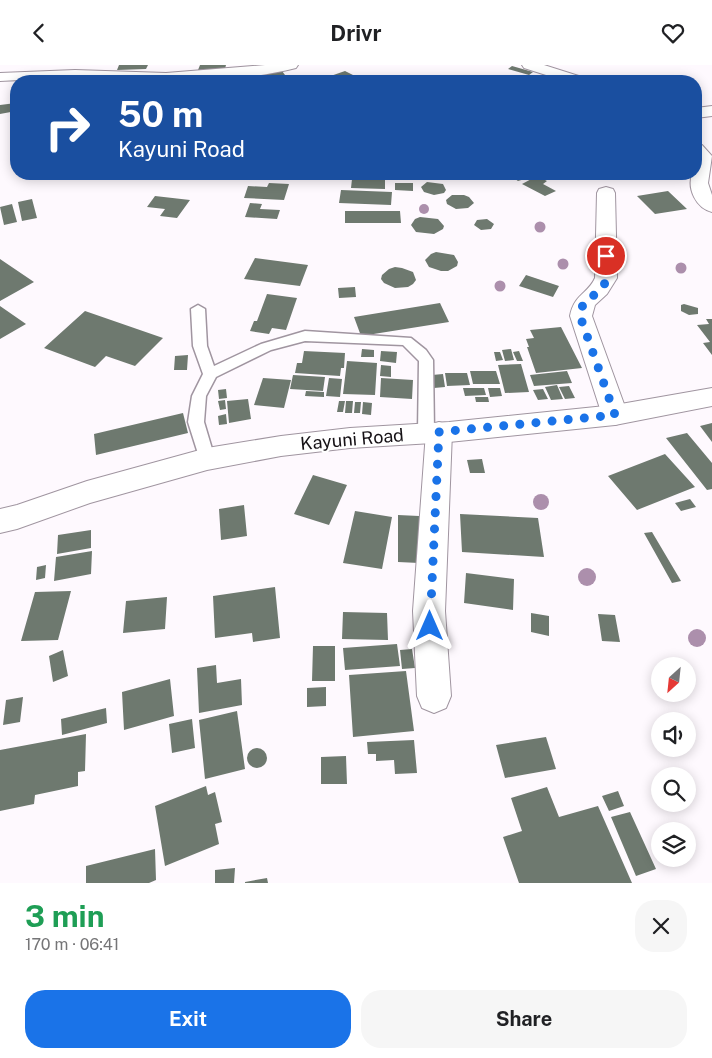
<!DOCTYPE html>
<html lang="en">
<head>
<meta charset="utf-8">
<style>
	body { margin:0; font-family:"Public Sans",sans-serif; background:#f6f6f6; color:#202124; height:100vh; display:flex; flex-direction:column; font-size:19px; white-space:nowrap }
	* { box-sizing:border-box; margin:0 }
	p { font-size:16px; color:#757577 }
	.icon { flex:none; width:28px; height:28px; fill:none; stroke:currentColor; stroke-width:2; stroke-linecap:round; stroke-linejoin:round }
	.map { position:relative; height:818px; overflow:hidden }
	.details { display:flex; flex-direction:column; background:#fff; flex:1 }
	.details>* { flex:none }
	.top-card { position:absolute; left:10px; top:10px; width:692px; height:105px; border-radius:20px; box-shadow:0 2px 12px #0003; background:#1a4fa0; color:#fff; overflow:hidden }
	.needle { width:32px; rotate:207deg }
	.tools { position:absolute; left:651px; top:592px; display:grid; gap:10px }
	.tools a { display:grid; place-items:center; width:45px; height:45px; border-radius:50%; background:#fff; box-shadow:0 2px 12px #0003; font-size:25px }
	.pin { position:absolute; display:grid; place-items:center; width:42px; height:42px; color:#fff; margin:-21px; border:2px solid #fff; border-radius:50%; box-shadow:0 1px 5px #0007 }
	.me { position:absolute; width:55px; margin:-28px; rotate:0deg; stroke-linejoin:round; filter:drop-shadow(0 0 4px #0008) }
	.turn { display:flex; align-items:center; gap:18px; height:105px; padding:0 25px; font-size:22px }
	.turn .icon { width:65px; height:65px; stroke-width:2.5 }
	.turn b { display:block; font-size:35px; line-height:42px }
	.round { display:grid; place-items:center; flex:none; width:52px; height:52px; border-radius:20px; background:#f6f6f6 }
	.headline { display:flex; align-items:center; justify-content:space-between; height:85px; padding:0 25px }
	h1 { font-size:30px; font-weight:700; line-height:38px; color:#1e9e55 }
	.cta { display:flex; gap:10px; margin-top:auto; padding:10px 25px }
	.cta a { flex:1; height:58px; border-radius:20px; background:#1a73e8; color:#fff; font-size:20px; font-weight:700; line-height:58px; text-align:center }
	.cta a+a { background:#f6f6f6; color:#202124 }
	header { display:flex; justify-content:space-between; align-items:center; height:65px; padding:0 25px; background:#fff; font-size:22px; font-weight:700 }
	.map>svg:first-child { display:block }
	.building { fill:#6e796f }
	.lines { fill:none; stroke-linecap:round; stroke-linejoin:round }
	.lane-casing { stroke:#a095a0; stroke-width:3 }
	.street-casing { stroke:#a095a0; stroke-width:2 }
	.secondary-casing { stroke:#a095a0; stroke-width:2 }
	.lane { fill:#fff; fill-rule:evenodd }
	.street { fill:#fff; fill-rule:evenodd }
	.secondary { fill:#fff; fill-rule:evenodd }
	.tree { fill:#ac8fac }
	.route { stroke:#1a73e8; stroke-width:9; stroke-dasharray:0 16.2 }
	.labels { text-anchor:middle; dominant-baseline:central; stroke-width:4.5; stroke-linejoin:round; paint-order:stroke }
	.street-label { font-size:18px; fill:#161216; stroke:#fff }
</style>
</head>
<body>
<header><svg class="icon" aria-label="back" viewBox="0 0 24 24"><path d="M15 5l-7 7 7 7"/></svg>Drivr<svg class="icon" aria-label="heart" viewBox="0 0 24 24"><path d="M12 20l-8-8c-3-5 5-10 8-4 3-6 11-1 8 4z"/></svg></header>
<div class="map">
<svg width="712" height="818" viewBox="0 0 712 818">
	<rect width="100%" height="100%" fill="#fef9fe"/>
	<path class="building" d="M119 0H148L146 4 117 5Z
		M200 0H226L225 4 198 5Z
		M512 1 533 7 529 10 508 4Z
		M282 6 285 10 270 13 266 9Z
		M345 6 357 12 344 16H325L322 14Z
		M257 11 259 16H239L238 13Z
		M16 38V46L0 49V40Z
		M201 109H245L244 113 200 110Z
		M508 109H532L535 111 518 116Z
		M537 111 547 116 543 119 556 126 545 131 522 119Z
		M352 114H385V124L351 123Z
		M427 117 443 119 446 125 444 128 434 130 424 127 421 122Z
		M269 118 289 119 284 135 244 133 248 121 267 122Z
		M395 118H413V126L395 125Z
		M341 125 392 127 391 140 339 138Z
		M668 126 687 144 655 149 637 131Z
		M452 130H464L469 132 474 138 468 143 456 144 447 139 446 135Z
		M155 131 190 135 177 153 160 151 165 144 147 142Z
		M32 134 37 153 22 156 18 137Z
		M250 138 262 139 260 144 280 145 277 154 245 152Z
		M12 139 17 157 4 160 0 142Z
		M345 146H400L401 158H345Z
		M420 152 438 154 444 161 443 164 434 169 416 167 411 160 415 154Z
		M487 154 494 159 491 164 481 165 474 160 477 155Z
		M436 187 454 190 458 197 457 201 448 206H441L429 202 425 195 431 189Z
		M255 193 308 200 300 221 244 214Z
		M0 194 34 217 0 236Z
		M395 202 402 203 413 207 416 215 413 219 408 222 395 223 384 218 381 214 382 210 389 204Z
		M526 210 559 221 553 232 519 221Z
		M355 222 356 232 339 233 338 223Z
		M267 229 297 233 286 265 272 263 269 269 250 266 254 256H257Z
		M440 238 449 257 361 271 354 252Z
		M684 239 698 243V249L689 250 681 246V240Z
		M0 241 26 259 0 274Z
		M85 246 163 273 135 301 106 291 95 302 44 283Z
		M706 254H712V290L703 278 710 277 697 260 709 259Z
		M561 262 582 303 536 308 527 282H529L526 274 534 273 530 265Z
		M362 284 374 285V292H361Z
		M511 284 514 295 505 296 502 285Z
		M304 286 345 288 344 303H341L340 311 295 308 297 298H302Z
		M381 286 397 287 396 298 380 296Z
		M519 286 523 296H517L513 287Z
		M494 287H500L503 295 496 296Z
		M188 290 187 305H174L175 291Z
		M347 296 377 298 375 330 343 329Z
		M521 299 529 327 505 328 498 300Z
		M381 300 391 301V312L380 311Z
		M470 306H496L500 319H473Z
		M567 306 572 318 534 321 530 310Z
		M445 308H467L470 320 447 321Z
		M443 309 445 322 434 323 432 310Z
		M293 310 325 312 323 326 290 324Z
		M263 313 291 315 284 343 254 340Z
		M329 313 342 314 340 332 326 331Z
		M381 313 413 315 412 334 380 332Z
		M557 320 563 334 551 335 545 322Z
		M569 321 575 333 565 334 559 322Z
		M463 323H484L486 330 465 331Z
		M488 323H500L502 331 490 332Z
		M226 324 227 333 219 334 218 325Z
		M543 324 548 334 538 335 533 325Z
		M306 326 324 327V332L305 331Z
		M475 332H488L489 337H476Z
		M248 334 251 354 229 358 227 336Z
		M225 335 226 344 220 345 218 336Z
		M339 336H345L343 347H337Z
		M346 336H353L352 348H345Z
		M355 337H361L360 348H354Z
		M363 337 372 338 371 350 362 349Z
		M183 348 188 368 96 390 94 369Z
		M226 349 227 359 219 360 218 351Z
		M712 358V377L700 361Z
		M687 368 712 398V424L707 425 666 373Z
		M665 389 695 422 637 445 608 411Z
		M482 394 485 408H470L467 395Z
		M313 410 347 420 329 460 294 449Z
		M690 434 696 442 681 446 675 438Z
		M244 440 247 471 221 475 219 444Z
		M355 446 392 452 382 504 343 498Z
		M460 449 538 453 544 492 462 487Z
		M398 450 419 451V498L398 497Z
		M91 465V483L57 489 58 470Z
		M652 467 681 516 672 518 644 468Z
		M92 486 91 509 54 516 56 492Z
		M46 500 45 513 36 515 37 502Z
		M466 508 514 514 513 545 464 538Z
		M275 522 280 573 253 577 252 568 215 573 213 531Z
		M71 526 58 575 21 576 35 527Z
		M167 532 165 564 123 568 126 536Z
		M343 547 387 548 388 575 342 574Z
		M531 548 549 551V571L531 567Z
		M598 549 615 550 620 577 602 576Z
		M397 579 400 601 345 605 343 583Z
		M313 581H335V616H312Z
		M412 584 415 603 402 604 400 585Z
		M63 585 68 611 53 617 49 591Z
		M216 600 217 618 241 614 242 640 199 648 197 603Z
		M406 606 414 666 353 672 349 610Z
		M170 614 174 651 124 665 122 627Z
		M326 622V641L307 642V623Z
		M23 632 20 657 3 660 6 635Z
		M106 643 107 658 62 670 61 654Z
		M237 646 245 704 205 714 199 655Z
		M192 654 195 683 172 688 169 659Z
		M86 669 85 706 78 707V721L35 730 34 739 0 746V685Z
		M546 672 556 704 505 713 496 680Z
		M414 675 417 708 395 709 394 695 376 696V689H368L367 677Z
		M247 693a10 10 0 1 1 20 0a10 10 0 1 1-20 0Z
		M346 691 347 719H321V692Z
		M206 721 208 730 215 727 222 757 215 759 219 779 165 801 155 741Z
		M547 722 559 752 598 741 632 818H519L503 772 522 766 511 733Z
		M618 726 624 741 609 746 602 731Z
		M630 747 656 804 636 811 611 752Z
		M155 784 156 815 149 818H86V801Z
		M235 803 234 818H215V805Z
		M267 813 268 818H245V817Z"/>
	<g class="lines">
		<defs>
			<path id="lane" d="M198 240 205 244 207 281 214 301 261 279 305 266 411 273 426 285 433 295 434 367 431 371 426 373 421 371 418 367 419 296 403 280 305 276 271 285 216 312 206 331 204 357 215 394 213 398 207 400 201 398 188 357 192 331 203 309 193 281 191 244Z"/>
			<path id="street" d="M265 0H298L296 3C226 21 148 14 76 13 51 13 25 15 0 16V8L75 5 166 8Z
				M522 0H544L585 13 587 16H565L524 3Z
				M712 41V51L696 53V43Z
				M696 79 702 80 712 91 708 118 712 130V147C696 143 687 124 692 109H696Z
				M606 122 613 124 615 128 617 213 607 229 595 240 592 251 628 350 624 357 615 360 606 357 602 350 570 251C574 229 588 229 595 213L597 128 599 124Z
				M439 357 448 360 452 367 445 546 451 631 446 643 434 648 422 643 417 631 413 546 426 367 430 360Z"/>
			<path id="secondary" d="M712 323V341L615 360 449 377 350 383 281 391 207 405 90 438 17 464 0 468V444L17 440 87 416 207 383 281 371 350 363 449 357 615 340Z"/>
		</defs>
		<use href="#lane" class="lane-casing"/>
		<use href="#street" class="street-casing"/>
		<use href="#secondary" class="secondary-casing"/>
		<use href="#lane" class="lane"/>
		<use href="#street" class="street"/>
		<use href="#secondary" class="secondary"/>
	</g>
	<g class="tree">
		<circle cx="424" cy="144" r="5"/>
		<circle cx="540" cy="162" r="5.5"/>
		<circle cx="563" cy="199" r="5.5"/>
		<circle cx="681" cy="203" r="5.5"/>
		<circle cx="500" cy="221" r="5.5"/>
		<circle cx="541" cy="437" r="8"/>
		<circle cx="587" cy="512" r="9"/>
		<circle cx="697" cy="573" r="9"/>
	</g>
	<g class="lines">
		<path class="route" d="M430 561 439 367 615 350 580 251C583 227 597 235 604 220 608 211 607 200 606 191"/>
	</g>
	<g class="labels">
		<g class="street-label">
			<text transform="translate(352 374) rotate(-5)">Kayuni Road</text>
		</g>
	</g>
</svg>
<div class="tools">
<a><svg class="needle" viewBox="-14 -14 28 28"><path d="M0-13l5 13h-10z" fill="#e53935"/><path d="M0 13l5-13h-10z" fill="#757577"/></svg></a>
<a><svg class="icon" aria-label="sound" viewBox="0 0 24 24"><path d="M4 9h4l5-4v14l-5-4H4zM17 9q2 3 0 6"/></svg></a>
<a><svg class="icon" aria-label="search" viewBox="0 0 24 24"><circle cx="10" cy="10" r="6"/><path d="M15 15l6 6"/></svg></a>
<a><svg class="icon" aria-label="layers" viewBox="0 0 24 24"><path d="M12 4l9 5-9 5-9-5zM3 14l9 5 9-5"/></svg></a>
</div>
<div class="pin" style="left:606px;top:191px;background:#d93025"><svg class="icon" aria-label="arrive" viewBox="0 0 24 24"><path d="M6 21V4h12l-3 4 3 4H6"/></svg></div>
<svg class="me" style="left:430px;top:561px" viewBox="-20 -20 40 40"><path d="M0-17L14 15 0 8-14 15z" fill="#1a73e8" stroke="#fff" stroke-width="4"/></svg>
<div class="top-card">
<div class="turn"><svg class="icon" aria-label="right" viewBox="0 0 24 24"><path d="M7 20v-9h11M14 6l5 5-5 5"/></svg><div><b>50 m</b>Kayuni Road</div></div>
</div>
</div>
<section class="details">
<div class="headline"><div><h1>3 min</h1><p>170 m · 06:41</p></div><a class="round"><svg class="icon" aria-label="close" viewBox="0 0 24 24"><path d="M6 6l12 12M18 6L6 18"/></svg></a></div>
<div class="cta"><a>Exit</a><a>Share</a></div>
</section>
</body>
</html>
